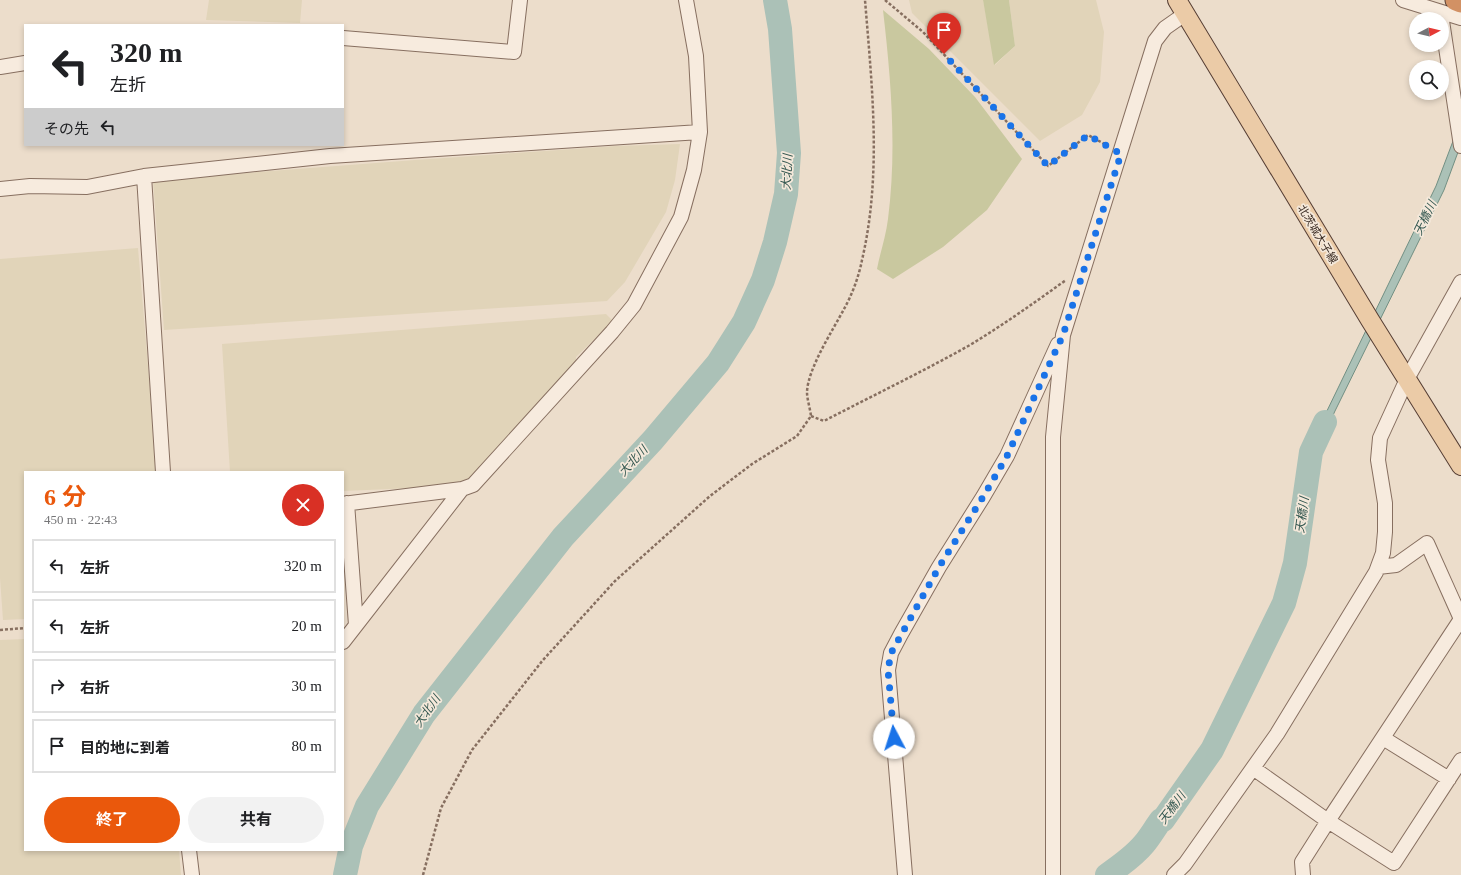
<!DOCTYPE html>
<html lang="ja">
<head>
<meta charset="utf-8">
<style>
	body { margin:0; font-family:"Times New Roman","Noto Sans JP",serif; background:#f2f2f2; color:#202124; height:100vh; display:flex; flex-direction:column; font-size:15px; white-space:nowrap }
	* { box-sizing:border-box; margin:0 }
	p { font-size:13px; color:#757577 }
	.icon { flex:none; width:22px; height:22px; fill:none; stroke:currentColor; stroke-width:2; stroke-linecap:round; stroke-linejoin:round }
	.map { position:relative; flex:1; overflow:hidden }
	.drawer { position:absolute; left:24px; top:471px; width:320px; height:380px; display:flex; flex-direction:column; background:#fff; border-radius:0px; box-shadow:0 2px 6px #0003 }
	.drawer>* { flex:none }
	.top-card { position:absolute; left:24px; top:24px; width:320px; height:122px; border-radius:0px; box-shadow:0 2px 6px #0003; background:#fff; color:#202124; overflow:hidden }
	.needle { width:26px; rotate:83deg }
	.fabs { position:absolute; left:1409px; top:12px; display:grid; gap:8px }
	.fabs a { display:grid; place-items:center; width:40px; height:40px; border-radius:50%; background:#fff; box-shadow:0 2px 6px #0003; font-size:20px }
	.pin { position:absolute; display:grid; place-items:center; width:34px; height:34px; color:#fff; margin:-41px -17px; border-radius:50% 50% 50% 0; rotate:-45deg; box-shadow:0 0 4px #0007 }
	.pin .icon { rotate:45deg }
	.me { position:absolute; width:44px; margin:-22px; rotate:355deg; stroke-linejoin:round; filter:drop-shadow(0 0 3px #0008) }
	.turn { display:flex; align-items:center; gap:14px; height:84px; padding:0 20px; font-size:18px }
	.turn .icon { width:52px; height:52px; stroke-width:2.5 }
	.turn b { display:block; font-size:28px; line-height:34px }
	.then { display:flex; align-items:center; height:38px; padding:0 20px; background:#0003; gap:8px; font-size:15px }
	.round { display:grid; place-items:center; flex:none; width:42px; height:42px; border-radius:21px; background:#f2f2f2 }
	.summary { display:flex; align-items:center; justify-content:space-between; height:68px; padding:0 20px }
	h1 { font-size:24px; font-weight:700; line-height:30px; color:#ea580c }
	.button { display:flex; gap:8px; margin-top:auto; padding:8px 20px }
	.button a { flex:1; height:46px; border-radius:24px; background:#ea580c; color:#fff; font-size:16px; font-weight:700; line-height:46px; text-align:center }
	.button a+a { background:#f2f2f2; color:#202124 }
	ul { padding:0; list-style:none }
	li { display:flex; align-items:center; gap:12px; height:54px; margin:0 8px 6px; padding:0 12px; border:2px solid #e0e0e0; border-radius:0px }
	li div { flex:1 }
	li b { display:block; font-size:15px }
	li em { font-style:normal }
	.map>svg:first-child { display:block }
	.farmland { fill:#e1d4b9 }
	.green { fill:#c9c89f }
	.water { fill:#abc1b7; stroke:#728f83 }
	.lines { fill:none; stroke-linecap:round; stroke-linejoin:round }
	.river { stroke:#abc1b7; stroke-width:24 }
	.minor-casing { stroke:#876f60; stroke-width:16 }
	.major-casing { stroke:#563e34; stroke-width:20 }
	.highway-casing { stroke:#563e34; stroke-width:23 }
	.path { stroke:#876f60; stroke-width:2.5; stroke-dasharray:3 2; stroke-linecap:butt }
	.minor { stroke:#f7ebde; stroke-width:14 }
	.major { stroke:#ebcba7; stroke-width:18 }
	.highway { stroke:#d29164; stroke-width:21 }
	.route { stroke:#1a73e8; stroke-width:7; stroke-dasharray:0 12.6 }
	.labels { text-anchor:middle; dominant-baseline:central; stroke-width:3.5; stroke-linejoin:round; paint-order:stroke }
	.street-label { font-size:11px; fill:#392a22; stroke:#f4e8da }
	.water-label { font-size:12px; font-style:italic; fill:#335750; stroke:#f4e8da }
</style>
</head>
<body>
<div class="map">
<svg width="1461" height="875" viewBox="0 0 1461 875">
	<rect width="100%" height="100%" fill="#ecddcb"/>
	<path class="farmland" d="M209 0H302L300 23 206 20Z
		M909 0H983L995 65 1015 46 1009 0H1096L1104 32 1100 82 1082 115 1040 141 912 13Z
		M680 144 675 180 666 212 625 282 607 301 164 330 153 180 415 160 616 146Z
		M138 248 157 472H25V619L3 620 0 578V259Z
		M606 314 613 321 576 357V365L484 464 462 486 343 491V472H230L222 344Z
		M25 639V850H179L181 875H0V640Z"/>
	<path class="green" d="M983 0H1009L1015 46 994 65Z
		M883 10 929 49 975 97 1022 159 987 210 943 247 893 279 877 269C880 253 886 236 888 219 897 150 891 79 883 10Z"/>
	<path class="water" d="M1461 120V144L1444 190 1335 411 1315 454 1308 450 1436 186Z"/>
	<g class="lines">
		<path class="river" d="M345 875 351 846 367 806 424 714 563 537 653 440 718 363 744 322 763 280 775 242 786 194 789 153 780 29 775 0
			M1107 875C1120 866 1134 856 1144 844 1150 837 1155 828 1161 820H1163L1212 750 1284 603 1295 563 1311 452 1325 422"/>
		<defs>
			<path id="minor" d="M1403 0 1461 18
				M1442 21 1461 146
				M343 38 514 52 520 0
				M0 67 25 63
				M144 176 163 472
				M0 189 30 186 87 187 144 176 330 156 700 132
				M347 503 356 625
				M343 504 462 489 473 485 612 332 634 305 681 217 694 170 700 132 696 56 686 0
				M343 642 462 489
				M1383 738 1449 779
				M1253 768 1328 821 1461 619 1427 543 1396 565 1378 567
				M189 850 192 875
				M905 875 888 670 891 653 901 634 939 567 983 497 1007 456 1058 344
				M1053 875V437L1063 335 1155 41 1165 28 1185 14
				M1174 875 1185 864 1277 734 1376 572 1383 553 1385 532V503L1378 460 1380 438 1407 379 1461 282
				M1303 875 1302 862 1328 821 1394 863 1461 760"/>
			<path id="major" d="M1177 0 1370 320 1461 466"/>
			<path id="highway" d="M1456 0 1461 2"/>
		</defs>
		<use href="#minor" class="minor-casing"/>
		<use href="#major" class="major-casing"/>
		<use href="#highway" class="highway-casing"/>
		<path class="path" d="M885 0 923 32 1048 166 1088 135 1108 146
			M811 416 824 421C872 396 922 372 970 345 1003 325 1034 303 1066 280
			M0 630 25 628
			M423 875 441 808 472 750 543 660 615 581 710 496 752 464 797 436 811 416C810 408 807 399 807 392 808 368 833 330 844 309 852 295 859 276 862 260 882 174 872 87 865 0"/>
		<use href="#minor" class="minor"/>
		<use href="#major" class="major"/>
		<use href="#highway" class="highway"/>
	</g>
	<g class="lines">
		<path class="route" d="M894 738 888 670 891 653 939 567 983 497 1007 456 1063 335 1121 154 1088 135 1048 166 944 54"/>
	</g>
	<g class="labels">
		<g class="street-label">
			<text transform="translate(1318 234) rotate(59)">北茨城大子線</text>
		</g>
		<g class="water-label">
			<text transform="translate(787 172) rotate(-87)">大北川</text>
			<text transform="translate(1425 218) rotate(-64)">天橋川</text>
			<text transform="translate(633 461) rotate(-47)">大北川</text>
			<text transform="translate(1302 515) rotate(-82)">天橋川</text>
			<text transform="translate(427 711) rotate(-55)">大北川</text>
			<text transform="translate(1172 808) rotate(-53)">天橋川</text>
		</g>
	</g>
</svg>
<div class="fabs">
<a><svg class="needle" viewBox="-14 -14 28 28"><path d="M0-13l5 13h-10z" fill="#e53935"/><path d="M0 13l5-13h-10z" fill="#757577"/></svg></a>
<a><svg class="icon" aria-label="search" viewBox="0 0 24 24"><circle cx="10" cy="10" r="6"/><path d="M15 15l6 6"/></svg></a>
</div>
<div class="pin" style="left:944px;top:54px;background:#d93025"><svg class="icon" aria-label="arrive" viewBox="0 0 24 24"><path d="M6 21V4h12l-3 4 3 4H6"/></svg></div>
<svg class="me" style="left:894px;top:738px" viewBox="-20 -20 40 40"><circle r="19" fill="#fff"/><path d="M0-13L10 11 0 6-10 11z" fill="#1a73e8"/></svg>
<div class="top-card">
<div class="turn"><svg class="icon" aria-label="left" viewBox="0 0 24 24"><path d="M17 20v-9H6M10 6l-5 5 5 5"/></svg><div><b>320 m</b>左折</div></div>
<div class="then">その先<svg class="icon" aria-label="left" viewBox="0 0 24 24"><path d="M17 20v-9H6M10 6l-5 5 5 5"/></svg></div>
</div>
<section class="drawer">
<div class="summary"><div><h1>6 分</h1><p>450 m · 22:43</p></div><a class="round" style="background:#d93025;color:#fff"><svg class="icon" aria-label="close" viewBox="0 0 24 24"><path d="M6 6l12 12M18 6L6 18"/></svg></a></div>
<ul>
<li><svg class="icon" aria-label="left" viewBox="0 0 24 24"><path d="M17 20v-9H6M10 6l-5 5 5 5"/></svg><div><b>左折</b></div><em>320 m</em></li>
<li><svg class="icon" aria-label="left" viewBox="0 0 24 24"><path d="M17 20v-9H6M10 6l-5 5 5 5"/></svg><div><b>左折</b></div><em>20 m</em></li>
<li><svg class="icon" aria-label="right" viewBox="0 0 24 24"><path d="M7 20v-9h11M14 6l5 5-5 5"/></svg><div><b>右折</b></div><em>30 m</em></li>
<li><svg class="icon" aria-label="arrive" viewBox="0 0 24 24"><path d="M6 21V4h12l-3 4 3 4H6"/></svg><div><b>目的地に到着</b></div><em>80 m</em></li>
</ul>
<div class="button"><a>終了</a><a>共有</a></div>
</section>
</div>
</body>
</html>
